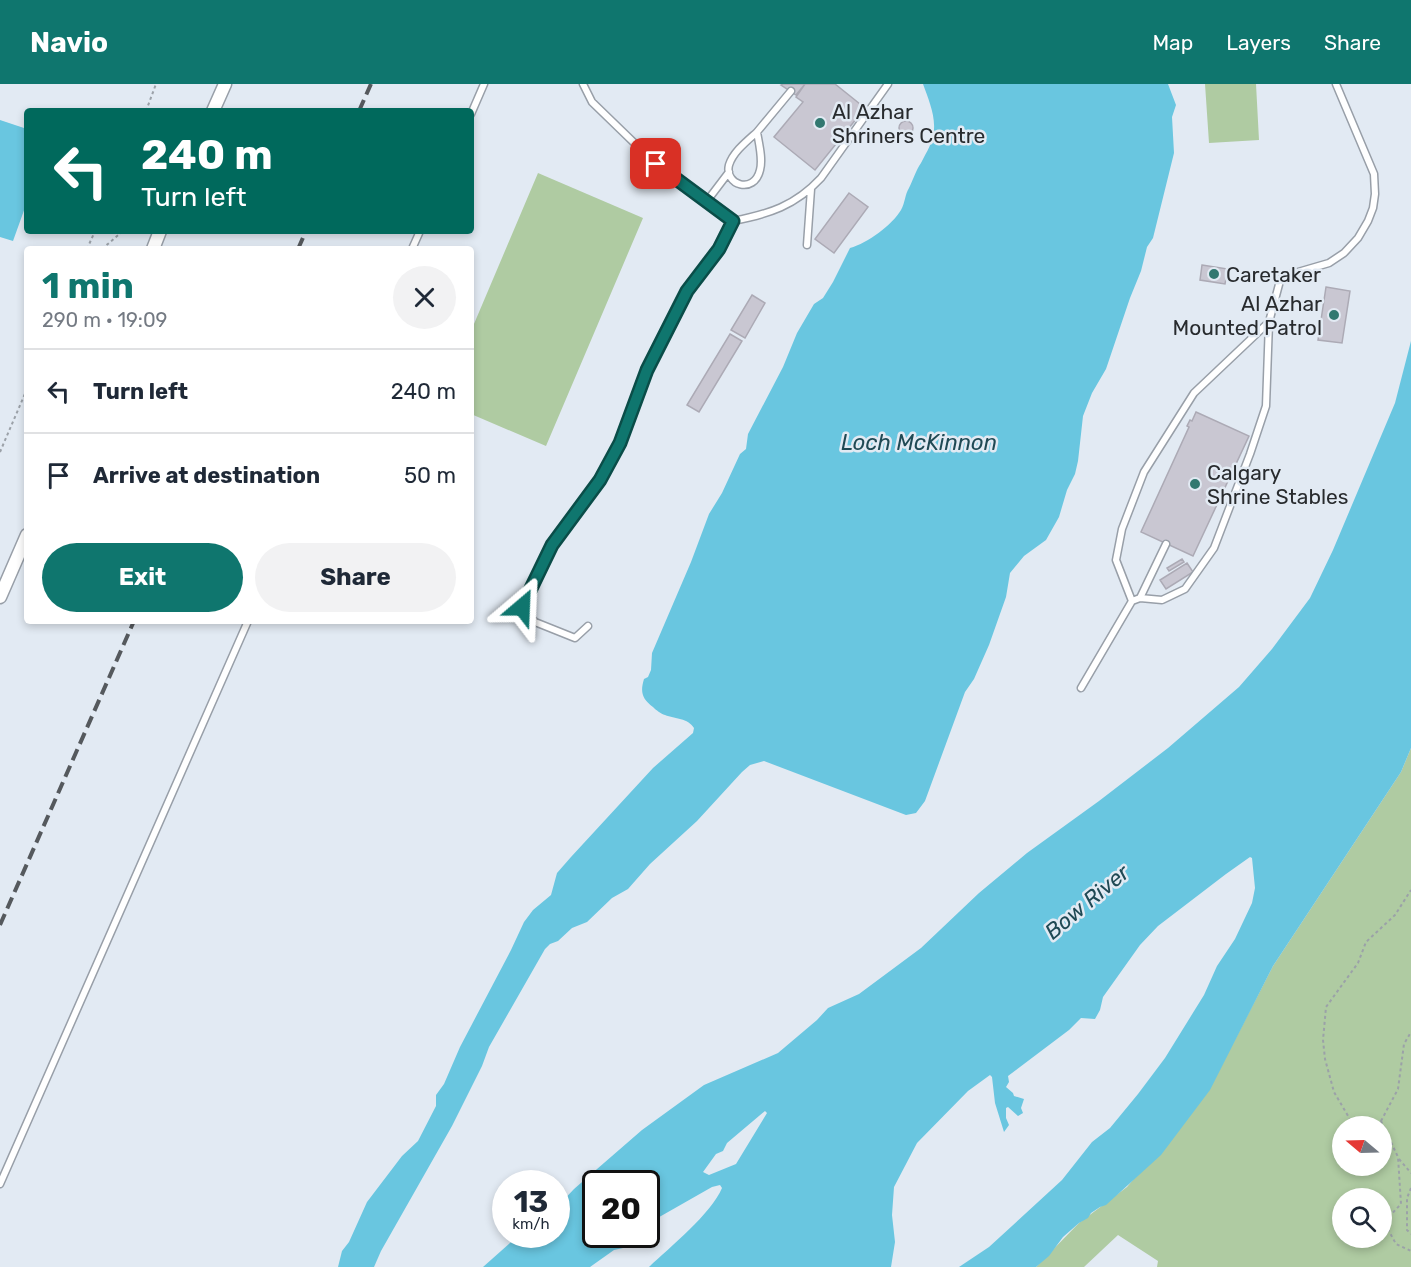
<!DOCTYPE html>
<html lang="en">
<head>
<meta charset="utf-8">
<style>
	body { margin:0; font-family:Rubik,sans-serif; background:#f2f2f3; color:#1f2937; height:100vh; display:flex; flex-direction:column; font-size:22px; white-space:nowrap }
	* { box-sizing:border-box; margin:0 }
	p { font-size:20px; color:#747a83 }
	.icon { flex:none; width:33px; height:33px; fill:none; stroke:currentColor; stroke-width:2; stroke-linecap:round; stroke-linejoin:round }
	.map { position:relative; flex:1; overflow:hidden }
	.sheet { position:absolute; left:24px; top:162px; width:450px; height:378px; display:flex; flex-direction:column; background:#fff; border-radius:6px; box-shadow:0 3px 9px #0003 }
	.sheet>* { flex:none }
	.banner { position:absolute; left:24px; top:24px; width:450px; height:126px; border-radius:6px; box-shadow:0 3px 9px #0003; background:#00695c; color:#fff; overflow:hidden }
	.needle { width:39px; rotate:289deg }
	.controls { position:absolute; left:1332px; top:1032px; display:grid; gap:12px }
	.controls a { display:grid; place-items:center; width:60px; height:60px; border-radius:50%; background:#fff; box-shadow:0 3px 9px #0003; font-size:30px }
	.speed { position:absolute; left:492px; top:1086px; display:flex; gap:12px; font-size:30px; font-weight:700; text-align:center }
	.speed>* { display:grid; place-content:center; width:78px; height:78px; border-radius:50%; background:#fff; box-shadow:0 3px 9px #0003; line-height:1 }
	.speed small { font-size:15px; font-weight:400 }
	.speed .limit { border:3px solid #111; border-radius:9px; background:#fff; color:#111 }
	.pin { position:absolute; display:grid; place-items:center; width:51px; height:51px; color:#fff; margin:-26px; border-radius:12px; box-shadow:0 3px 9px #0006 }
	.me { position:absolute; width:66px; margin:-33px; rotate:26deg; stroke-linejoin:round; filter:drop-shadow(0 0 4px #0008) }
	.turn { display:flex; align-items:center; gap:21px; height:126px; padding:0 18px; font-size:27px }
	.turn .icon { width:78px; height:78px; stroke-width:2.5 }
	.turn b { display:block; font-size:42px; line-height:51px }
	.round { display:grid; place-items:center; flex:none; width:63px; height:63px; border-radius:32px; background:#f2f2f3 }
	.head { display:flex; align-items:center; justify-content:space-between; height:102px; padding:0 18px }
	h1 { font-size:36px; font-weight:700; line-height:45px; color:#0f766e }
	.cta { display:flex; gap:12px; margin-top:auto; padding:12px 18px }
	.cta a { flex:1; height:69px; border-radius:36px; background:#0f766e; color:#fff; font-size:24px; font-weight:700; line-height:69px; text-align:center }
	.cta a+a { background:#f2f2f3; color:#1f2937 }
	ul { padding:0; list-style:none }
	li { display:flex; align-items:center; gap:18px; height:84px; padding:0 18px; border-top:2px solid #e0e1e3 }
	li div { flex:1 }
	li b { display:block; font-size:22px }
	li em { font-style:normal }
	header { display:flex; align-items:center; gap:36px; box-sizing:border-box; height:84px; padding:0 30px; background:#0f766e; color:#fff }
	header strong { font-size:28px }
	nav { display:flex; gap:33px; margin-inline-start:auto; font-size:21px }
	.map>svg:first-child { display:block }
	.green { fill:#afcba2; fill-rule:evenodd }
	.water { fill:#69c6e0; fill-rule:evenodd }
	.building { fill:#c9c7d2; stroke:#acaab5; stroke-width:1.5 }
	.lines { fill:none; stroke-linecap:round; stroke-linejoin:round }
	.service-casing { stroke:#989fa8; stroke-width:9 }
	.minor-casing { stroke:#989fa8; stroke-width:15 }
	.path { stroke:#9ba1a8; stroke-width:2; stroke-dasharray:3 3; stroke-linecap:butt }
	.service { stroke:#fff; stroke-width:6 }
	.minor { stroke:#fff; stroke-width:12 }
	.rail { stroke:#55595d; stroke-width:4; stroke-dasharray:12 6; stroke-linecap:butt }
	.route-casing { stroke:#0a4d48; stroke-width:15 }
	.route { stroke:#0f766e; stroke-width:10 }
	.poi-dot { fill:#327870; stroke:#e2eaf3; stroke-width:2 }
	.labels { text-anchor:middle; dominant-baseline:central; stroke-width:5; stroke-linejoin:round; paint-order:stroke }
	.poi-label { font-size:21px; fill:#282b2e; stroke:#e2eaf3; text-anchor:start }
	.water-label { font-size:22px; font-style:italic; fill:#1f4954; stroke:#e2eaf3 }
</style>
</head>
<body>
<header>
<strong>Navio</strong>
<nav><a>Map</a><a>Layers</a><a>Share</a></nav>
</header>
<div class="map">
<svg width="1411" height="1183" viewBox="0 0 1411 1183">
	<rect width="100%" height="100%" fill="#e2eaf3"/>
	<path class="green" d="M1205 0H1256L1259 56 1209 59Z
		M538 89 643 134 546 362 471 330V247Z
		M1411 664V1183H1157L1158 1177 1118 1151 1084 1183H1036L1079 1139 1127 1103 1209 1006 1273 882 1401 688ZM1342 1042H1382V1082H1342ZM1342 1114H1382V1154H1342Z"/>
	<path class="water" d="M923 0H1168L1176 21 1172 33 1174 69 1153 154 1147 163 1141 187 1130 214 1106 285 1092 309 1083 332 1078 377 1075 390 1067 406 1059 433 1046 456 1024 472 1010 489 1006 513 989 561 974 595 965 608 925 717 916 729 906 731 764 677 750 681 742 688 697 737 650 780 628 805 612 814 587 838 572 844 558 857 550 860 545 865 489 963 482 982 452 1042 381 1167 374 1183H338L342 1167 349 1158 367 1118 402 1072 418 1057 436 1022V1011L444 1000 460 963 511 866 524 838 533 826 551 811 557 789 571 773 653 684 693 649 694 644C688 634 675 635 665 631 661 630 656 626 653 623 642 615 640 608 644 595L648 593 651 586 652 569 691 478 709 430 722 409 740 370 746 365 748 350 783 283 797 249 814 220 823 214 833 198 850 164C868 159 892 141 901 126 905 119 905 110 909 104 913 96 916 86 921 79 927 67 933 59 934 45 935 30 928 14 923 0Z
		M0 36 27 45V118L13 157 0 153Z
		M1411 257V664L1401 688 1273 882 1210 1006 1161 1071 1106 1121 1100 1123 1091 1129 1088 1134 1079 1139 1063 1153 1049 1172 1036 1183H959L989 1163 1062 1096 1092 1058 1110 1044 1138 1010 1165 974 1204 911 1217 882 1235 855 1252 819 1255 804 1252 774 1250 773 1226 790 1158 842 1140 861 1103 913 1100 926 1095 935 1081 934 1069 946 1008 992 1009 998 1006 1003 1013 1009 1014 1012 1024 1015 1021 1024 1023 1029 1018 1032 1008 1023 1006 1024V1034L1009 1041 1004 1048 995 1019 992 993 990 991 968 1007 917 1059 894 1103 892 1131 895 1158 891 1183H649C670 1163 711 1130 722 1104L720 1101 712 1103 647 1140 646 1100H596V1150L635 1151 623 1164 614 1166 590 1183H483L519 1151 556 1150 557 1123 574 1105 642 1046 704 1001 778 969 817 936 828 924 859 910 921 864 979 809 1027 769 1099 717 1168 664 1239 603 1272 565 1310 514 1333 466 1395 319ZM765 1027 767 1029 736 1080 709 1091 703 1088 716 1070 723 1067 727 1059Z"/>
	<path class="building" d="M783 0H805L796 11 781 1Z
		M805 0H835L865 24 815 86 774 53 803 18 796 13Z
		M899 44a7 7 0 1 1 14 0a7 7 0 1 1-14 0Z
		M849 109 868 123 834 169 815 155Z
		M1202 181 1228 185 1225 200 1200 196Z
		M1326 203 1350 207 1342 259 1318 256Z
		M752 211 765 219 745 254 731 246Z
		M730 250 742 257 699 328 687 321Z
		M1196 328 1249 352 1193 472 1141 448 1189 343 1187 342 1190 336 1192 337Z
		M1182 475 1184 478 1169 487 1167 484Z
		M1187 479 1193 488 1166 505 1160 496Z"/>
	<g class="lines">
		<defs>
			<path id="service" d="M583 0 592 18 656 80 733 137C769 130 795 122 821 94L888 0
				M471 30 484 0
				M757 48C759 60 763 75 760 86 754 111 724 101 729 81 733 68 747 57 757 48Z
				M757 48 791 7
				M707 117 729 88
				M807 161 811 105
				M412 165 420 147
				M1269 238 1194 309 1144 388 1122 445 1116 476 1132 517 1140 514 1162 516 1185 505 1214 464 1250 370 1266 322 1269 238 1281 193 1329 179 1344 169 1358 154 1368 137 1373 124 1375 110 1374 90 1336 0
				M1140 514 1166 460
				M588 542 575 554 535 538 522 523 552 461 600 396 620 359 647 286 687 207 719 165 733 137
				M1081 604 1132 517
				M0 1100 248 537"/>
			<path id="minor" d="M213 27 225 0
				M153 165 160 147
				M0 513 27 451"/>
		</defs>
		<use href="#service" class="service-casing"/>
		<use href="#minor" class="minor-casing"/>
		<path class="path" d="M146 27 156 0
			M87 165 95 147
			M102 165 123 147
			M0 368 27 305
			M1381 1037 1398 1005 1404 960 1411 948
			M1354 1042 1334 1008 1325 975 1323 956 1326 923 1358 879 1366 858 1395 831 1411 806
			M1377 1042 1381 1037 1398 1073 1401 1120 1384 1138 1396 1160 1411 1167
			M1399 1075 1411 1089
			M1411 1104 1407 1114V1146L1411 1150"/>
		<use href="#service" class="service"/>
		<use href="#minor" class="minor"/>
		<path class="rail" d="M359 27 371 0
			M298 165 306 147
			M0 841 134 537"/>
	</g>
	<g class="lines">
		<defs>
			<path id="route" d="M522 523 552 461 600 396 620 359 647 286 687 207 719 165 733 137 656 80"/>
		</defs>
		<use href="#route" class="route-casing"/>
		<use href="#route" class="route"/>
	</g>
	<g class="poi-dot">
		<circle cx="820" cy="39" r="6"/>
		<circle cx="1214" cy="190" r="6"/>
		<circle cx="1334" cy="231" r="6"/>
		<circle cx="1195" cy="400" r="6"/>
	</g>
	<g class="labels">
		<g class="poi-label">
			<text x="832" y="27">Al Azhar<tspan x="832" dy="24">Shriners Centre</tspan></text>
			<text x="1226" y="190">Caretaker</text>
			<text x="1322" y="219" text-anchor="end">Al Azhar<tspan x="1322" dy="24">Mounted Patrol</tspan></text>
			<text x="1207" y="388">Calgary<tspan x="1207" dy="24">Shrine Stables</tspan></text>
		</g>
		<g class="water-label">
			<text x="919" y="358">Loch McKinnon</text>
			<text transform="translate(1087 818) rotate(-40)">Bow River</text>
		</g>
	</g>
</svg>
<div class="controls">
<a><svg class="needle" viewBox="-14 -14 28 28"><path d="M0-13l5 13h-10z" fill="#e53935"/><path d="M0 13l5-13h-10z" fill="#747a83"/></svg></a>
<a><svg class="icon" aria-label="search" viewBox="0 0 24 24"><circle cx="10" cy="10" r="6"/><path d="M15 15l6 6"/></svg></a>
</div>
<div class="speed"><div>13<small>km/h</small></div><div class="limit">20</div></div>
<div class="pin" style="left:656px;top:80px;background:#d93025"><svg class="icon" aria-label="arrive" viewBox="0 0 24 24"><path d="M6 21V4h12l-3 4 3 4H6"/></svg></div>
<svg class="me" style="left:522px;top:523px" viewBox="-20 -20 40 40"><path d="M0-17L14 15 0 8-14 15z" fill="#0f766e" stroke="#fff" stroke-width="4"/></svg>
<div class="banner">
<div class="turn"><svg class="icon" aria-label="left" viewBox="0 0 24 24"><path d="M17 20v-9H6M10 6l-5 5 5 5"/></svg><div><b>240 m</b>Turn left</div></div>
</div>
<section class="sheet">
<div class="head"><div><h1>1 min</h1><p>290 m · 19:09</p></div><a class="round"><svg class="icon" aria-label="close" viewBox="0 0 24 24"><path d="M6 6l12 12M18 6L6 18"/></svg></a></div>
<ul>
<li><svg class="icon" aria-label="left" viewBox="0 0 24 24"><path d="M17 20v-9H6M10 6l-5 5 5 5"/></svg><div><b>Turn left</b></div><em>240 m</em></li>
<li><svg class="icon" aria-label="arrive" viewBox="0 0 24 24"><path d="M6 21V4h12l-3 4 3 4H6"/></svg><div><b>Arrive at destination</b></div><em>50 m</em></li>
</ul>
<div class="cta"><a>Exit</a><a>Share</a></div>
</section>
</div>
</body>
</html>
